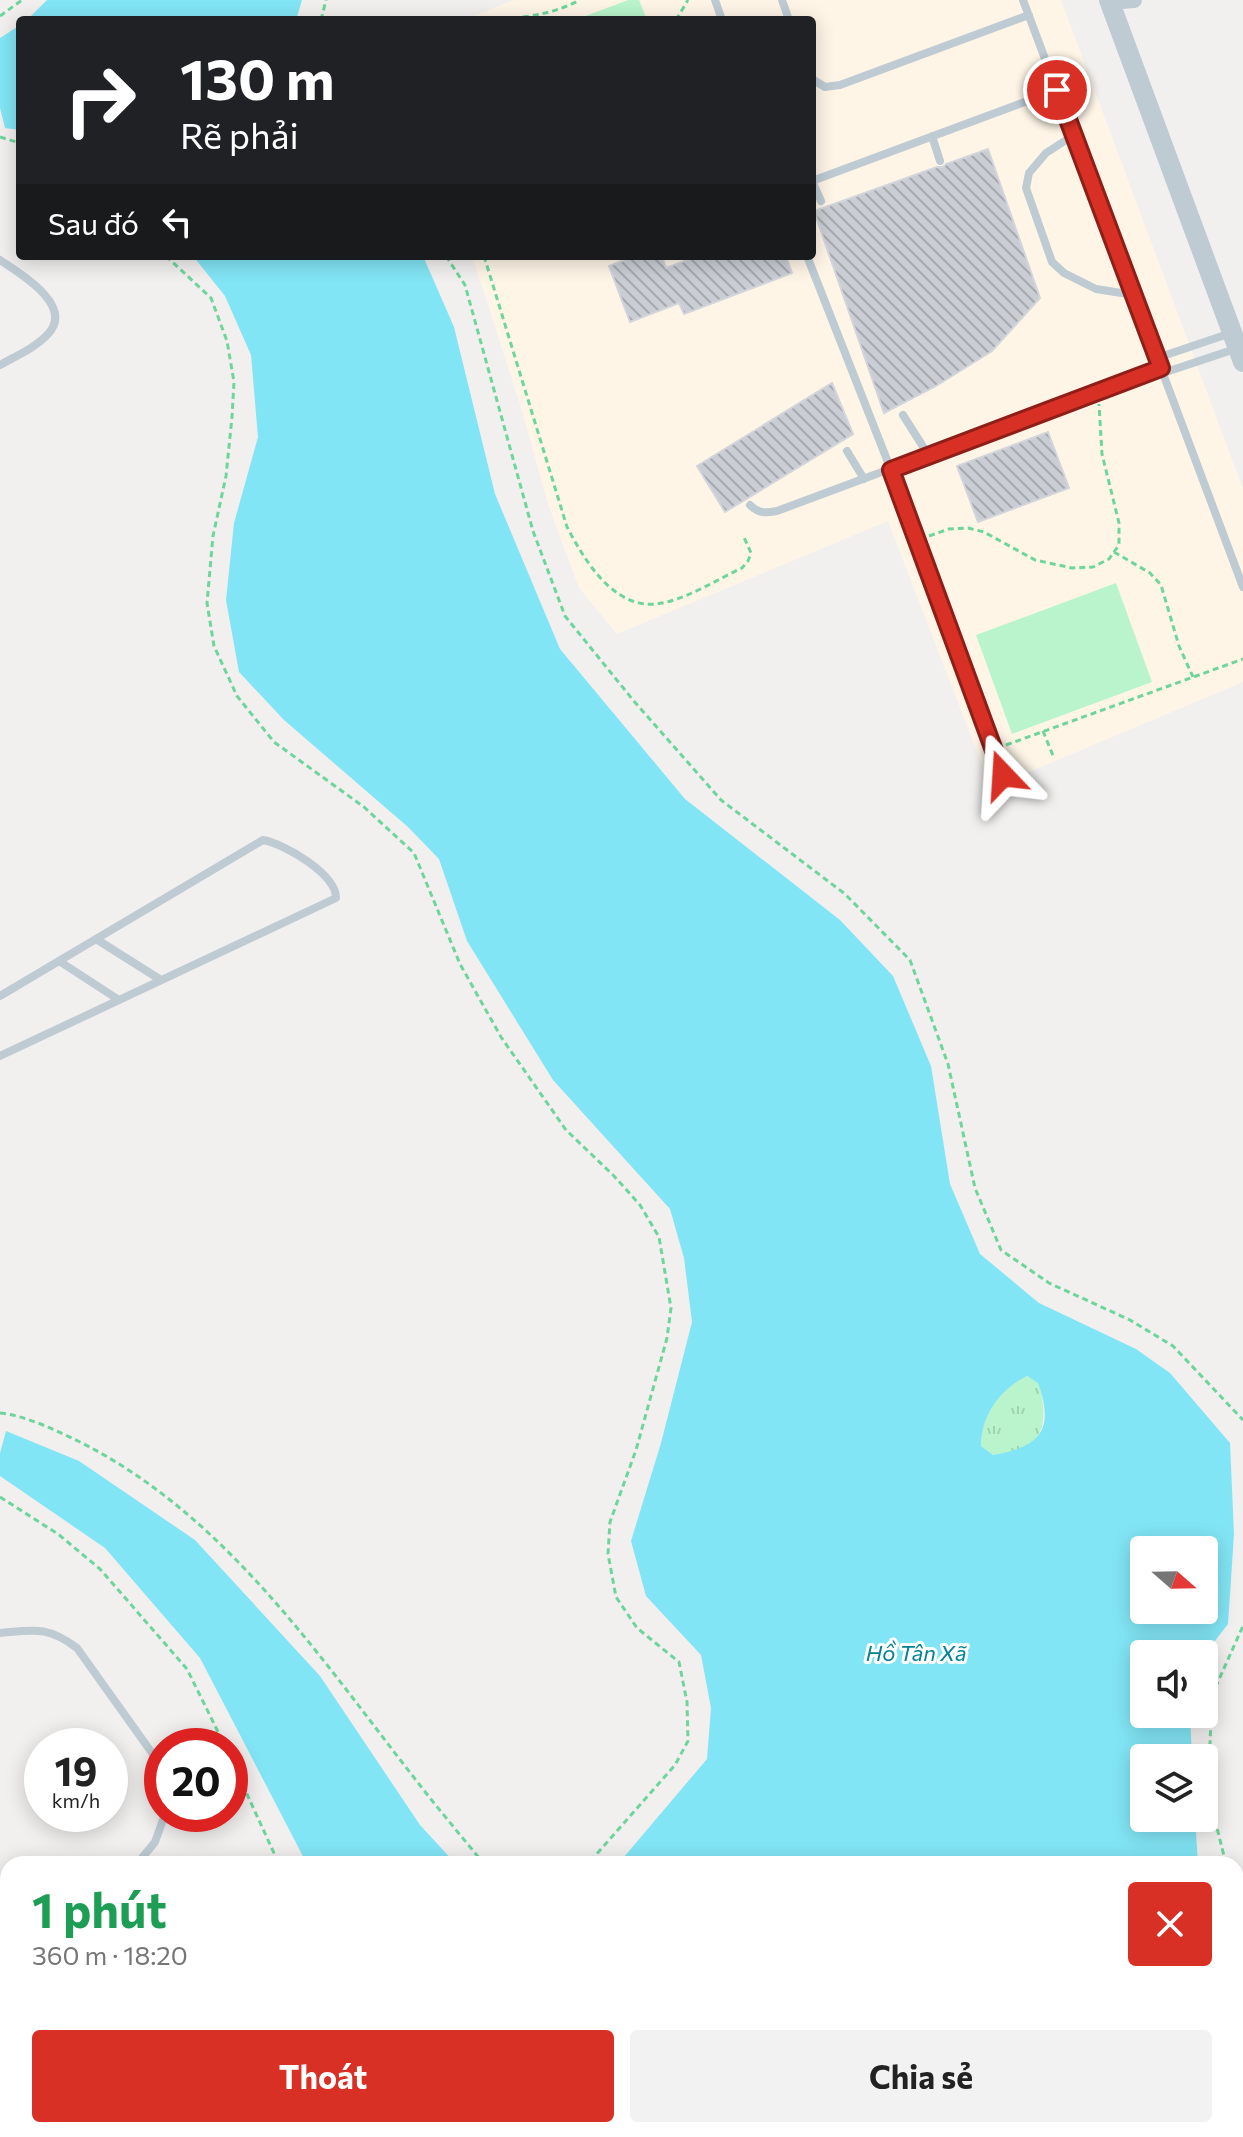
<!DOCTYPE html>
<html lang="vi">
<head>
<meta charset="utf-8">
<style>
	body { margin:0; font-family:Commissioner,sans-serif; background:#f2f2f2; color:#222; height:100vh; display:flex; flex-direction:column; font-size:30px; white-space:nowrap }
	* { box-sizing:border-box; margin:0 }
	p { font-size:26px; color:#767676 }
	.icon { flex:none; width:44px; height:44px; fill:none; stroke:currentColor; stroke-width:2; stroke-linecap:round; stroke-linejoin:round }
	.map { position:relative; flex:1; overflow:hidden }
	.panel { position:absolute; left:0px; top:1856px; width:1244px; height:282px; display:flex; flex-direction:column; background:#fff; border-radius:24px 24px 0 0; box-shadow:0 4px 20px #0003 }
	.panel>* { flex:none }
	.banner { position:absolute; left:16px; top:16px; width:800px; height:244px; border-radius:8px; box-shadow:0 4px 20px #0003; background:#202124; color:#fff; overflow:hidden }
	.needle { width:52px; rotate:110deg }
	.buttons { position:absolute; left:1130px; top:1536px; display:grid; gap:16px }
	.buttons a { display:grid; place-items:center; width:88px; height:88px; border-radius:8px; background:#fff; box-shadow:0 4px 20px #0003; font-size:40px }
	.speed { position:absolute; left:24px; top:1728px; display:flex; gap:16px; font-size:40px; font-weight:700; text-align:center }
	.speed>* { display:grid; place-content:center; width:104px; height:104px; border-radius:50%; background:#fff; box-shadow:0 4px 20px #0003; line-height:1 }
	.speed small { font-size:20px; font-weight:400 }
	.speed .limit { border:12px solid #d22; background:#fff; color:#111 }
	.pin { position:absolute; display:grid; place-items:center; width:68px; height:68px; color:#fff; margin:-34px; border:4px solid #fff; border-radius:50%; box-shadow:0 2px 8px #0007 }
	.me { position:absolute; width:88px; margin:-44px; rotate:340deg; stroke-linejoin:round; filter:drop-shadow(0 0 6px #0008) }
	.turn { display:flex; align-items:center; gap:28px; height:168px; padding:0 32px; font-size:36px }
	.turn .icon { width:104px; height:104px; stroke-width:2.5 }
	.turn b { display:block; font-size:56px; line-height:68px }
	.then { display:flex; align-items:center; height:76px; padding:0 32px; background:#0003; gap:16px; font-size:30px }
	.round { display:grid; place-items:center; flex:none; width:84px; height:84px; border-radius:8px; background:#f2f2f2 }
	.overview { display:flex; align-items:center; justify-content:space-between; height:136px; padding:0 32px }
	h1 { font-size:48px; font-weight:700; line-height:60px; color:#1e9e55 }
	.action { display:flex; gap:16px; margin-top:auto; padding:16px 32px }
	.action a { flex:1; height:92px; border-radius:8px; background:#d93025; color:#fff; font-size:32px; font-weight:700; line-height:92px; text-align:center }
	.action a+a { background:#f2f2f2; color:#222 }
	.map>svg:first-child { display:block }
	.commercial { fill:#fef5e7 }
	.grass { fill:url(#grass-tufts) }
	.green { fill:#b9f4cc }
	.water { fill:#82e5f5; fill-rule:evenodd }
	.building { fill:url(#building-back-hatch); stroke:#d2d6db; stroke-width:2 }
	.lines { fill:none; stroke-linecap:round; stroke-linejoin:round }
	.path { stroke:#6ed59b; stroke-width:3; stroke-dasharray:6 4; stroke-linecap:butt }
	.service { stroke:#becbd3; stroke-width:8 }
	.minor { stroke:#becbd3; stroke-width:16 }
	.tertiary { stroke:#becbd3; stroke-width:20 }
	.route-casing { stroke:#8d1f18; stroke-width:20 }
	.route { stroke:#d93025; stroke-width:14 }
	.labels { text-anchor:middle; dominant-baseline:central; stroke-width:6; stroke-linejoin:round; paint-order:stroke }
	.water-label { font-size:22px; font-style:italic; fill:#038296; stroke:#fff }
</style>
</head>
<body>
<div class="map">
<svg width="1243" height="2137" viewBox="0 0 1243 2137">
	<defs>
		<pattern id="grass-tufts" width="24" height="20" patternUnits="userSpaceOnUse" patternTransform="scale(2)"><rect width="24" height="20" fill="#b9f4cc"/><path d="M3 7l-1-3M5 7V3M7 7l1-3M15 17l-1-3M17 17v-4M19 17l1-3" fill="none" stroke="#a0d3b2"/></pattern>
		<pattern id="building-back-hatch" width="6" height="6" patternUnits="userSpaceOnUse" patternTransform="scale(2)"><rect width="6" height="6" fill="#caced4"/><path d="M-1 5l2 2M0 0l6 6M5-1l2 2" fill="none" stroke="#a6aaaf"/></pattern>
	</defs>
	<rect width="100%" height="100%" fill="#f2efef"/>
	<path class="commercial" d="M514 0H1061L1243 489V682L991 788 888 521 617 634 579 588 549 507 521 407 472 256H812V20H464Z"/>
	<path class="grass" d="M1026 1376 1038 1382C1046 1406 1049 1441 1019 1450 1011 1453 1002 1453 993 1455L981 1446C981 1415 999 1390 1026 1376Z"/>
	<path class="green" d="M628 0H639L647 20H575Z
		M1116 583 1152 682 1012 734 976 635Z"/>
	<path class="water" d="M47 0H302L296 20H27Z
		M20 25V130L5 128 0 108V38Z
		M193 256H423L454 327 495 494 560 649 685 799 840 920 893 976 931 1066 950 1184 980 1254 1039 1303 1136 1349 1170 1373 1230 1443 1234 1534 1228 1624 1204 1655 1144 1654V1714H1190L1192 1758H1144V1818H1195L1198 1864H618L707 1759 711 1708 701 1655 646 1596 631 1541 661 1443 692 1322 684 1258 670 1209 553 1080 467 941 439 859 408 827 284 720 239 672 226 600 234 523 258 437 251 355 225 296ZM1027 1376 1038 1383C1055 1430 1040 1447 993 1455L981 1446C981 1416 1000 1389 1027 1376ZM1144 1550H1204V1610H1144Z
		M6 1431 79 1461 195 1540 320 1676 420 1825 456 1864H307L200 1658 105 1548 0 1476V1453Z
		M415 2130H1008V2137H415Z"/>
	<path class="building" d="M988 149 1040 298 992 351 936 386 884 413 814 211 937 167H943L946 164Z
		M635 256H662L666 268 698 256H786L792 273 684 314 679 303 630 322 609 266Z
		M832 383 853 434 725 512 697 466Z
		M1048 432 1069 488 978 522 957 466Z"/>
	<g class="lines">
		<path class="path" d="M0 16 22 0
			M321 20 326 0
			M503 20C534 15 550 15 580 0
			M676 20 688 0
			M0 137 20 143
			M166 256 211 298 227 341 234 382 232 417 226 476 213 536 207 603 214 646 237 696 274 742 364 807 414 853 460 964 501 1037 566 1130 614 1176 640 1205 659 1237 671 1308 667 1338 636 1450 610 1522 608 1554 616 1597 637 1628 679 1662 687 1702 688 1741 675 1765 588 1864
			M446 256 465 285 533 531 565 616 633 700 721 800 845 894 910 960 948 1064 975 1188 1001 1250 1049 1283 1130 1320 1173 1346 1243 1420
			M484 256 567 527C584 559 612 608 656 604 684 601 716 580 742 568L748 561 751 553 743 535
			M929 536 949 529 968 528 984 532 1035 560 1072 568 1093 567 1109 559 1119 545V523L1102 454 1099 404
			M1114 552 1150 573 1161 585 1179 646 1193 677
			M1043 731 1054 758
			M1006 745 1243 659
			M0 1413C27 1416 55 1430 80 1442 227 1516 320 1658 419 1784 440 1811 462 1837 484 1864
			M0 1497 58 1534 100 1569 187 1669 225 1746
			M230 1757 279 1864
			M1226 1864 1208 1792 1212 1695 1243 1626
			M1236 1899 1239 1909 1236 1924
			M376 2137V2130
			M1025 2137V2130"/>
		<path class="service" d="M715 0 722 20
			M782 0 789 20
			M1023 0 1243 587
			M812 79 825 87 840 85 1029 15
			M1074 135 1046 153 1029 173 1026 188 1052 262 1064 273 1096 289 1134 295
			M932 136 940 161
			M812 181 1057 90
			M812 181 821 201
			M807 256 891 470 1003 775
			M0 260C19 273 75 305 48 334 35 348 16 356 0 365
			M1157 358 1231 333
			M1163 373 1238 348
			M903 415 929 456
			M847 451 864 479
			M750 505C759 514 766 513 777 511L1161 368
			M96 939 161 980
			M59 961 119 1000
			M0 996 263 840C285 844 336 874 336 898L0 1056
			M0 1633C35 1630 48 1626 77 1648L162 1767
			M137 1864 155 1842 165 1814
			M0 2089 8 2088"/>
		<path class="minor" d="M1109 2 1134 0"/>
		<path class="tertiary" d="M1109 0 1243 362"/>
	</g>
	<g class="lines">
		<defs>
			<path id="route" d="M1003 775 891 470 1161 368 1057 90"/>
		</defs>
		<use href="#route" class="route-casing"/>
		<use href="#route" class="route"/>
	</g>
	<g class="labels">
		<g class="water-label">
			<text x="916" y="1652">Hồ Tân Xã</text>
		</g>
	</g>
</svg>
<div class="buttons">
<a><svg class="needle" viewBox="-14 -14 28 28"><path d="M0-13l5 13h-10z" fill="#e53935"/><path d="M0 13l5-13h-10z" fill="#767676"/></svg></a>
<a><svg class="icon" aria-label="sound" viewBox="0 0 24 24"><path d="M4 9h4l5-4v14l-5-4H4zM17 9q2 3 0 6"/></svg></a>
<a><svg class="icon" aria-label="layers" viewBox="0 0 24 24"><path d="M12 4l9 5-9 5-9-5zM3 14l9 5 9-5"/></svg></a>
</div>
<div class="speed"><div>19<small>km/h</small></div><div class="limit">20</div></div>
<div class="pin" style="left:1057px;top:90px;background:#d93025"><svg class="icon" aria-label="arrive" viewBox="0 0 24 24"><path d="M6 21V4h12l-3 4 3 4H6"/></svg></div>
<svg class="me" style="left:1003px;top:775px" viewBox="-20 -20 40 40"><path d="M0-17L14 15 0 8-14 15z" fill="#d93025" stroke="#fff" stroke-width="4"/></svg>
<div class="banner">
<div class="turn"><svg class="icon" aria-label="right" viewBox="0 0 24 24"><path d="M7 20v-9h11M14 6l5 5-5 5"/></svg><div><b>130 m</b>Rẽ phải</div></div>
<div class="then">Sau đó<svg class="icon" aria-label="left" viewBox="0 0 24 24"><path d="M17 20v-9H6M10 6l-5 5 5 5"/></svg></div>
</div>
<section class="panel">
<div class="overview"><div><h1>1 phút</h1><p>360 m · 18:20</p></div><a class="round" style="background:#d93025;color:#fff"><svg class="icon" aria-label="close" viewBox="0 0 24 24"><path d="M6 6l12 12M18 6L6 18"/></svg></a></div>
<div class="action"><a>Thoát</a><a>Chia sẻ</a></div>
</section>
</div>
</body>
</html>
